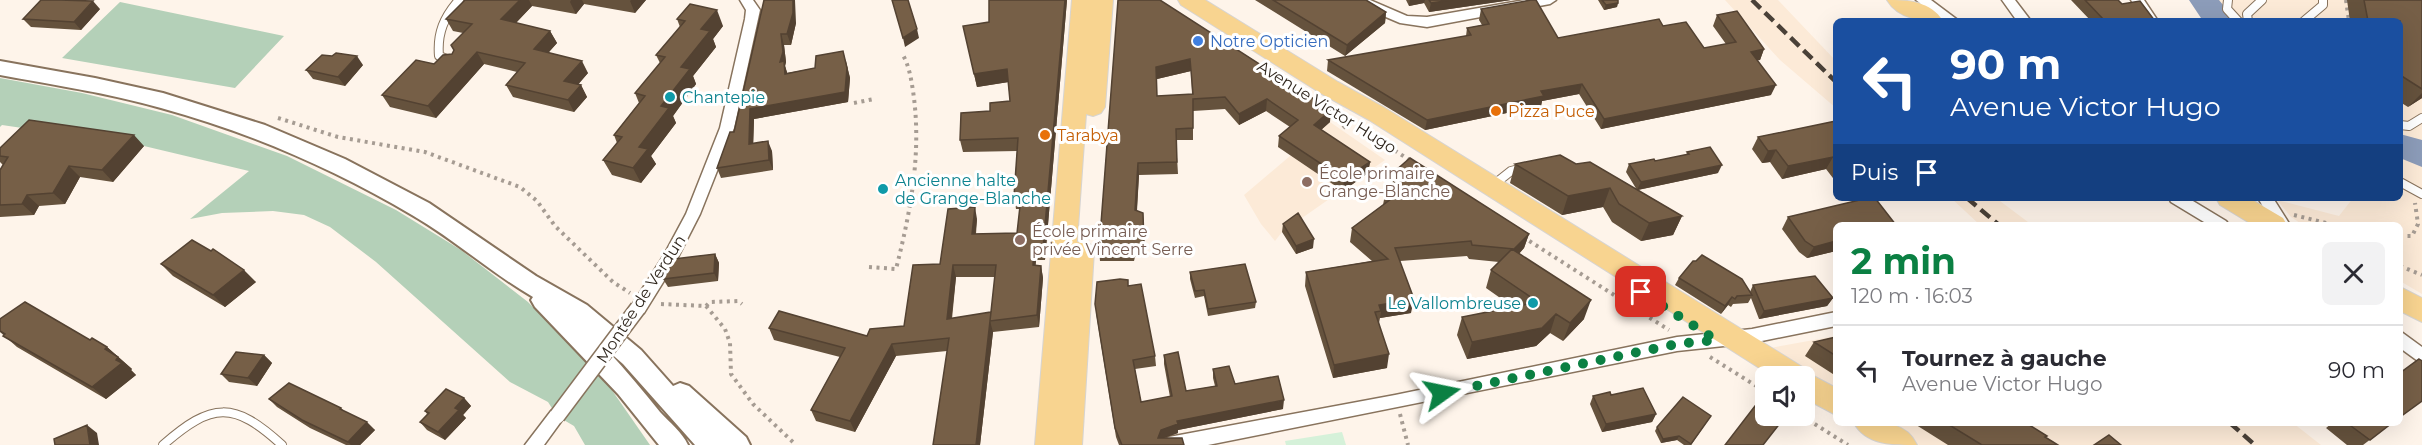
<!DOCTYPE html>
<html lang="fr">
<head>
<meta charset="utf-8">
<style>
	body { margin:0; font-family:Montserrat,sans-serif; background:#f2f2f3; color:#2b2b33; height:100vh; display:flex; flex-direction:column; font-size:22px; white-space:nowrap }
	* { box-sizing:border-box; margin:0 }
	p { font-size:20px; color:#7c7c81 }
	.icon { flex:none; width:33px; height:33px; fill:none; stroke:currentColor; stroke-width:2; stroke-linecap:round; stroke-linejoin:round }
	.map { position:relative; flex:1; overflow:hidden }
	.panel { position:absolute; left:1833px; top:222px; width:570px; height:204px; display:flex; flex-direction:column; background:#fff; border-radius:9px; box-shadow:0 6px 24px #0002 }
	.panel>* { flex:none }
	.banner { position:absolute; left:1833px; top:18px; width:570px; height:183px; border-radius:9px; box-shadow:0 6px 24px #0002; background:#1a4fa0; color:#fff; overflow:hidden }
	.buttons { position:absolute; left:1755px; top:366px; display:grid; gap:12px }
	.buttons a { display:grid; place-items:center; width:60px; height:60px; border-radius:9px; background:#fff; box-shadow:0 6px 24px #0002; font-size:30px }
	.pin { position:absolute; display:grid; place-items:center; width:51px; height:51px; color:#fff; margin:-26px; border-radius:12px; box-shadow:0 3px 9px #0006 }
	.me { position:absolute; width:66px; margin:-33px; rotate:78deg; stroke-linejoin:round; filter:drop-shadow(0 0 4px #0008) }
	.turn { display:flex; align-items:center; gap:21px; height:126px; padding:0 18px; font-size:27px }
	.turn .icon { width:78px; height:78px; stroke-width:2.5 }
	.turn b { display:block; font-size:42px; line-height:51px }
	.then { display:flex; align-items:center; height:57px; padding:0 18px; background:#0003; gap:12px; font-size:22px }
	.round { display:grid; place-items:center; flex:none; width:63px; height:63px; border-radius:9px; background:#f2f2f3 }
	.headline { display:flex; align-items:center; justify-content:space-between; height:102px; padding:0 18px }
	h1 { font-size:36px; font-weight:700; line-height:45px; color:#0b8043 }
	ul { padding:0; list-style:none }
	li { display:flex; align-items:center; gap:18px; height:90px; padding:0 18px; border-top:2px solid #e1e1e2 }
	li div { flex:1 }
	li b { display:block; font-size:22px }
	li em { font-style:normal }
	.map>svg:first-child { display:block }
	.built { fill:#fcead7 }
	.green { fill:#d5f1d9 }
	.forest { fill:#b4d0b8 }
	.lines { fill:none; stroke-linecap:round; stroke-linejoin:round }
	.river { fill:#8c9cb9; fill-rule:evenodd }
	.lane-casing { stroke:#88735d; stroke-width:10 }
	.street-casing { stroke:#88735d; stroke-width:3 }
	.secondary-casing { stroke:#88735d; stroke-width:4 }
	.primary-casing { stroke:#d6d4d2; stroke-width:2 }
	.path { stroke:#a69c93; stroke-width:4; stroke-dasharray:3 4.5; stroke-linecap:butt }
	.lane { stroke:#fff; stroke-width:8 }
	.street { fill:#fff; fill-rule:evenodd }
	.secondary { fill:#fff; fill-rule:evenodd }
	.primary { fill:#f8d490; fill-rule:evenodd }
	.rail { stroke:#4a4138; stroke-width:4.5; stroke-dasharray:12 6; stroke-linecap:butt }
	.street-bridge-casing { stroke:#88735d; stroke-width:18; stroke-linecap:butt }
	.street-bridge { stroke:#fff; stroke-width:15 }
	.wall { fill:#65523d; fill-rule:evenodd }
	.shaded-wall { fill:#534232 }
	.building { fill:#765f47; stroke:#534232; stroke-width:1.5; fill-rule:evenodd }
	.route { stroke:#0b8043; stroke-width:10; stroke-dasharray:0 18 }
	.shop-dot { fill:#3f7fe0; stroke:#fff; stroke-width:2 }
	.culture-dot { fill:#0f9aa8; stroke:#fff; stroke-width:2 }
	.food-dot { fill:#e8710a; stroke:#fff; stroke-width:2 }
	.education-dot { fill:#8d6e63; stroke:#fff; stroke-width:2 }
	.labels { text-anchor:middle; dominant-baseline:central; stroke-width:6; stroke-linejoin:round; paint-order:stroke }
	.shop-label { font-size:16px; fill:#366cbe; stroke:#fff; text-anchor:start }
	.culture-label { font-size:16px; fill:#0d838f; stroke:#fff; text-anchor:start }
	.street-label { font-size:16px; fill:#30271e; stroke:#fff }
	.food-label { font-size:16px; fill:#c56008; stroke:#fff; text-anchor:start }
	.education-label { font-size:16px; fill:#785e54; stroke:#fff; text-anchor:start }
</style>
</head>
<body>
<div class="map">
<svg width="2422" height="445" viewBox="0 0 2422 445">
	<rect width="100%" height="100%" fill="#fef4ea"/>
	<path class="built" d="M1725 0H1778L1836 61V108L1780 60Z
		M2208 0H2422V141L2412 148 2422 160V294L2400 281V225H2303L2291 217 2277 200 2339 216 2353 198H2400V21H2225L2212 10Z
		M1330 122 1385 160 1282 232 1275 241 1261 224 1244 195Z
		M1951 198H1996L2032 225H1980Z
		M1836 336V391L1770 348Z
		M1885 423H2293L2321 445H1919Z"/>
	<path class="green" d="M1342 432 1346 445H1286L1285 441Z"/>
	<path class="forest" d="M120 2 284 36 235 88 62 58Z
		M0 78 82 93 172 115 287 156 396 210 461 250 528 302 609 386 650 445H585L574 426 557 416 548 402 510 382 376 262 330 227 304 215 273 211 222 213 190 219 249 171 144 146 2 125 0 127Z"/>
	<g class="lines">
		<path class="river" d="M2189 0H2219L2236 21H2203Z
			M2400 134 2422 140V167L2400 158Z"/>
		<defs>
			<path id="lane" d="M2228 0 2227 9 2238 21
				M2248 21 2247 14 2262 0
				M2304 21 2323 5V0
				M449 60 439 56C437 33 444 17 459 0
				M2400 125 2409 126 2422 118
				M2400 182 2422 194
				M1492 186 1511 171 1523 168
				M163 445C212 402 234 401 282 445"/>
			<path id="street" d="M740 0H753L760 10 734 128 700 214 675 263 644 313 638 314 632 313 630 308 664 255 686 214 720 128 745 19 746 10Z
				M1352 0H1370L1407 16 1427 17 1525 0H1556L1550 4 1427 27 1400 23 1353 3Z
				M1916 0H1931L1959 21H1943Z
				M2002 0H2015L2031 21H2017Z
				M2131 0H2144L2158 21H2144Z
				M2169 198H2188L2226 221 2229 225H2209L2171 202Z
				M2258 198H2273L2290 225H2274Z
				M1836 312V326L1752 343 1677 351 1208 445H1160L1163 440 1169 437 1395 395 1677 337 1752 329Z
				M2400 331 2422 347V364L2400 348Z
				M557 409 563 411 565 416 544 445H525L551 411Z"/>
			<path id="secondary" d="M0 61 95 78 163 93 265 125 345 159 429 203 536 276 587 305 641 350 673 386 680 383 689 386 746 437 750 445H695L623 364 607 350C626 370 643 391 660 412 670 423 682 432 688 445H659L618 394 535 307 531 300 533 297C491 273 454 239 412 215 334 169 249 132 161 108 108 93 54 85 0 75Z"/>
			<path id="primary" d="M1072 0H1113L1105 107 1101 113 1093 116 1086 114 1077 242 1090 244 1094 251 1082 445H1035Z
				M1178 0H1205L1338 82 1385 108 1804 368 1806 372 1836 388V415L1804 398V376H1772L1369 120 1322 94 1181 5Z
				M1887 0C1907 0 1931 1 1943 21 1923 21 1899 20 1887 0Z
				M2216 198H2249L2283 218 2287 225H2253L2220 205Z
				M2400 287 2422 298V322L2400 311Z
				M1854 423C1878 423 1905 419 1917 445 1893 445 1866 445 1854 423Z"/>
		</defs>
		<use href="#lane" class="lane-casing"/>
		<use href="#street" class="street-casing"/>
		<use href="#secondary" class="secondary-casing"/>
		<use href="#primary" class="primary-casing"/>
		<path class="path" d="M2346 0 2349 21
			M854 103 874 99
			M278 118 338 137 425 152 520 187 537 201 555 226 613 282 630 293
			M1357 126 1411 161
			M1343 128 1346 125
			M2294 215 2334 225
			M2400 236H2412L2418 224 2415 203
			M1523 237 1669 330
			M2400 266 2422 275
			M869 267 896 269C911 210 922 151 913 91 911 78 909 66 903 55
			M661 304 706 306 725 329 730 343 731 374 753 404 796 445
			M706 306 710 302 738 301 742 304
			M1710 357 1766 392
			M1400 414 1408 445
			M1802 416 1848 445"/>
		<use href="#lane" class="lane"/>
		<use href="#street" class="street"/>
		<use href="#secondary" class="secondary"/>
		<use href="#primary" class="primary"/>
		<path class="rail" d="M1752 0 1836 82
			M1967 198 1999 225
			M2230 423 2255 445"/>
		<defs>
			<path id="street-bridge" d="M557 416 638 308"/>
		</defs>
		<use href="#street-bridge" class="street-bridge-casing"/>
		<use href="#street-bridge" class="street-bridge"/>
	</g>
	<path class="wall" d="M465 0H646L635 13 584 4 576 14 532 6 516 23 550 31 557 43 548 53 588 73 578 84 581 85 587 97 574 112 513 97 506 85 517 72 484 64 436 118 390 107 382 95 434 64 452 54 463 33 453 31 446 19Z
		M764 0 796 23 791 45H784L786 62 785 66 787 73 815 68 846 61 850 78 848 102 754 119 753 143 772 151 773 170 721 178 717 168 734 132Z
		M989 0H1067L1045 260H1036L1035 266H1041L1043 278 1039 327 993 332 980 445 947 351 896 356 855 432 816 421 811 410 840 357 774 340 769 328 867 336 904 326 940 264 977 219 976 234 1017 233 1020 209H1016L1014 196 1017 151 963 152 960 140 990 111 1010 101 1008 82 977 87 966 39 989 22ZM956 277H995L991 312 952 319Z
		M1118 0 1330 122 1321 130 1370 162 1368 173 1343 191 1278 147 1279 136 1290 127 1266 111 1239 125 1225 109 1193 111V140H1176L1178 174 1139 175 1137 211 1143 213 1145 257H1135L1134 261H1100L1099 250ZM1191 71 1192 94 1157 96V79Z
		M1255 0H1366L1386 12 1385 23 1345 56Z
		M1406 0H1511L1429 12 1424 3 1409 6Z
		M1598 0H1618L1617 7 1604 10Z
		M2071 0H2118L2122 4 2155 21H2091Z
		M2347 0H2422V98L2408 107 2400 102V21H2350Z
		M100 9 81 30 31 27 23 19Z
		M1481 9 1558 38 1663 26 1704 48 1726 44 1713 26 1717 15 1764 49 1760 60H1757L1771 95 1601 129 1579 94 1542 101 1541 106 1425 130 1327 71 1328 60 1466 36 1467 28 1482 25 1479 20Z
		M677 19 723 26 713 39 716 47 693 76 696 84 673 116 676 123 651 156 656 164 641 183 612 175 603 160 617 143 614 135 639 103 635 93 660 63 656 55 680 27Z
		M363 65 345 86 313 79 306 70Z
		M1836 121V182L1826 169 1782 179 1770 162 1762 163 1752 149 1758 137Z
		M144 146 113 182 80 177 65 204 39 206 34 215 0 217V170L3 165 0 162V148Z
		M1687 152 1718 173 1638 190 1682 216 1673 235 1641 241 1612 222 1603 207 1562 215 1510 183 1515 164H1576L1637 190 1626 172 1629 164 1655 161 1686 155Z
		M1394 172 1529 234 1524 248 1519 254 1584 319 1563 341 1550 333 1536 346 1467 359 1457 335 1462 317 1513 307 1486 288 1491 270 1499 262 1469 259 1467 256 1400 261 1411 313 1380 318 1379 323 1387 368 1333 378 1305 286 1306 272 1372 261 1350 242 1352 228 1383 205 1385 194 1393 187 1392 186Z
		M1788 217 1836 225V251L1807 258 1799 252 1782 229Z
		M1283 224 1313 248 1296 254 1282 232Z
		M715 254 719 263 718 281 668 287 663 279Z
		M161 264 256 282 225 307 173 276Z
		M1190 272 1256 302 1255 308 1208 316 1204 296 1195 298 1190 279Z
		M1679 278 1750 292 1753 285 1833 298 1827 306 1759 319 1751 298 1748 303 1733 304 1731 307 1728 305 1721 314 1675 285Z
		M1129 286 1155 356 1156 366 1135 369 1141 402 1170 397 1164 364V355L1186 391 1215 386 1213 378V369L1235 384 1283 409 1178 430V433L1164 438 1184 445H1119L1116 437 1096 313Z
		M0 319 90 340 107 347 132 369 131 370 136 375 106 399 17 347 0 332Z
		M1836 337V376L1805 356 1814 342Z
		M264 355 272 363 257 386 229 382 221 374Z
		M1611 395 1656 414 1652 422 1602 432 1590 404 1593 396Z
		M464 398 471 406 463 415 466 418 445 440 427 430 420 422 427 414 425 411Z
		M269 399 341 408 345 412 375 430 360 445H346L310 428 277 407Z
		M1711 416 1691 445H1684L1677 440 1661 443 1655 431 1657 427Z
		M1913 423H2026L2045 437 2058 445H1948Z
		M2332 423H2392L2363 445H2347L2326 428Z"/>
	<path class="shaded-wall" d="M520 0H529L532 6 508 31 501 19Z
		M571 0H582L584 4 576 14 570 2Z
		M631 0H646L635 13 630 1Z
		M793 0H795L796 23 791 45 787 34Z
		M1065 0H1067L1045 260 1043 248Z
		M1410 0H1425L1424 3 1409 6Z
		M1452 0H1511L1429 12 1431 3Z
		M93 1 100 9 81 30 74 22Z
		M1618 3 1617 7 1604 10 1606 5Z
		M717 10 723 26 713 39 716 47 693 76 696 84 673 116 676 123 651 156 656 164 641 183 633 168 639 147 661 106 701 29Z
		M1386 12 1385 23 1345 56 1347 45Z
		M917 29 919 38 905 47 903 38Z
		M550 31 557 43 541 61 534 49Z
		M781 34 784 45 786 62 785 66 787 72 789 84 780 62Z
		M1764 49 1760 60 1747 62 1751 52Z
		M843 51 850 78 848 102 754 119 753 154 749 144 750 109Z
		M477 52 484 64 436 118 428 106Z
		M357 56 363 65 345 86 338 77Z
		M1190 59 1191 71 1157 79 1156 67Z
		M582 61 588 73 571 93 564 81Z
		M1007 69 1009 82 977 87 974 74Z
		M1582 84 1579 94 1542 101 1541 106 1425 130 1427 120 1541 91Z
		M581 85 587 97 574 112 568 100Z
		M1776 85 1771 95 1601 129 1604 119Z
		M2422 93V98L2408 107Z
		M1267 99 1266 111 1239 125V114Z
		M1331 110 1330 122 1313 137 1314 125Z
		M134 135 144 146 113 182 102 170Z
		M768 141 772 151 773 170 769 160Z
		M1776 150 1770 162 1762 163 1768 151Z
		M1833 157 1826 169 1782 179 1788 166Z
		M1370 162 1368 173 1343 191 1344 179Z
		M1138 163 1139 175 1136 222 1135 210Z
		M1722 165 1718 173 1637 190 1641 182Z
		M69 166 80 177 65 204 53 193Z
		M1610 188 1603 207 1562 215 1568 196Z
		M27 195 39 206 34 215 22 204Z
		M975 207 977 219 974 246 972 234Z
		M1682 216 1673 235 1641 241 1649 223Z
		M1529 234 1524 248 1510 263 1514 249Z
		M1314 239 1313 248 1296 254V246Z
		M1836 241V251L1807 258 1814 247Z
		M1034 248 1036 260 1035 277 1033 265Z
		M715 254 719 263 718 281 714 273Z
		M953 265 956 277 950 331 947 319Z
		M1041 266 1043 278 1039 327 1037 315Z
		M244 270 256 282 225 307 213 295Z
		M1732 297 1728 305 1721 314 1725 306Z
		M1833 298 1827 306 1759 319 1764 311Z
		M1414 299 1411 313 1380 318 1381 311 1379 305Z
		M1591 300 1584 319 1563 341 1570 323Z
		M1556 314 1550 333 1536 346 1467 359 1472 342Z
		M990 321 993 332 980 445H976Z
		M892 344 896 356 855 432 850 421Z
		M107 347 132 369 131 370 136 375 106 399 92 387 105 349Z
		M1389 354 1387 368 1333 378 1334 365Z
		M264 355 272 363 257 386 248 378Z
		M464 398 471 406 463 415 466 418 445 440 438 432 455 408Z
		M1284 400 1283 409 1178 430V433L1161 439 1158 438 1161 430 1177 421Z
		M1656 414 1652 422 1602 432 1606 424Z
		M367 422 375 430 360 445H351L348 442Z
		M87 425 97 433 99 445H90Z
		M1679 436 1677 440 1661 443 1663 439Z"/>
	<path class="building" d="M41 0H58L93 1 74 22 23 19Z
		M465 0H520L501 19 550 31 534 49 582 61 564 81 581 85 568 100 506 85 525 63 477 52 428 106 382 95 416 60 434 64 443 55 452 54 454 50 451 45 472 24 446 19Z
		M764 0H793V13L787 34H781L783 52 780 62 784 61 785 74 815 68 816 56 843 51 847 68 845 92 750 109 749 144 768 141 769 160 717 168 730 132H734Z
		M892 0H908L917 29 903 38Z
		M989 0H1065L1043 248H1034L1033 265 1041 266 1037 315 990 321 996 265H953L947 319 991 312 976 445H933L949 338 892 344 850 421 811 410 845 348 769 328 779 311 867 336 870 329 904 326 913 265 940 264 948 209 975 207 972 234 1017 233 1021 197 1014 196 1018 138 960 140 961 113 990 111V103L1010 101 1007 69 974 74 963 26 989 22Z
		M1118 0H1160L1331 110 1314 125 1370 162 1344 179 1279 136 1298 120 1267 99 1239 114 1225 97 1193 99V128L1176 129 1177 162 1138 163 1135 210 1143 213 1144 245H1134L1133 250H1099ZM1190 59 1193 94 1157 96 1156 67Z
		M1273 0H1366L1386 12 1347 45Z
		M1429 0H1452L1431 3Z
		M1531 0H1536L1558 38 1659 19 1663 26 1686 22 1704 48 1736 42 1717 15 1737 11 1764 49 1751 52 1776 85 1604 119 1582 84 1541 91 1544 96 1427 120 1328 60 1471 35 1467 28 1489 24 1481 9Z
		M1602 0H1618V3L1606 5Z
		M2085 0H2118L2122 4 2140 1 2155 21H2105Z
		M2364 0H2422V89L2400 75V21H2368Z
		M690 4 717 10 701 29 710 31 681 67 690 69 661 106 669 108 639 147 648 149 633 168 603 160 622 137 614 135 645 96 635 93 665 57 656 55 685 21 677 19Z
		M336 53 357 56 338 77 306 70 322 55 332 56Z
		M29 120 134 135 102 170 69 166 53 193 27 195 22 204 0 205V170L8 157 0 156V148Z
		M1836 121V161L1833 157 1788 166 1776 150 1768 151 1758 137Z
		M1710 147 1722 165 1641 182 1629 164 1654 159 1655 161 1689 154 1687 152Z
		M1560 155 1576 164 1590 162 1682 216 1649 223 1619 204 1610 188 1568 196 1515 164Z
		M1410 158 1529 234 1514 249 1472 245 1471 241 1395 248 1414 299 1379 305 1381 311 1375 312 1389 354 1334 365 1306 272 1388 259 1352 228 1391 199 1385 194 1404 179 1394 172Z
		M1868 198H1875L1896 225H1836V241L1814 247 1805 241 1788 217Z
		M1298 213 1314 239 1296 246 1283 224Z
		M192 240 211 251 213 249 244 270 213 295 161 264Z
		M1512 249 1591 300 1570 323 1556 314 1542 328 1472 342 1462 317 1538 302 1491 270Z
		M715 254 714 273 663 279 674 259Z
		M1702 255 1742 279 1752 295 1737 296 1735 299 1732 297 1725 306 1679 278 1693 261H1696Z
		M1245 264 1256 302 1208 309 1204 290 1195 291 1190 272Z
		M1815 276 1833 298 1764 311 1753 285Z
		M1120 279 1128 280V286L1141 284 1155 356 1133 360 1141 402 1172 396 1164 355 1178 352 1186 391 1217 386 1213 369 1229 366 1235 384 1278 376 1284 400 1177 421 1178 424 1161 430 1158 438H1182L1184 445H1122L1115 428 1095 304 1097 282Z
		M25 302 90 340 92 338 107 347 105 349 118 357 116 360 122 363 92 387 3 336 5 334 0 331V319Z
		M1836 337V356L1814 342Z
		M236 352 264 355 248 378 221 374Z
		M2419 359 2422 361V401L2400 417V373Z
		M289 383 341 408 340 409 367 422 348 442 302 420 269 399Z
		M1643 388 1656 414 1606 424 1593 396 1610 392 1611 395Z
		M446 389 464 398 455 408 459 410 438 432 420 422 429 413 425 411Z
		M1683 397 1711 416 1691 444 1679 436 1663 439 1657 427Z
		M1755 406 1766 412V416H1770L1781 422 1763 445H1725Z
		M1946 423H2026L2047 436 2045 437 2058 445H1982Z
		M2347 423H2392L2370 440Z
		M87 425 90 445H55L54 439Z
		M2109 435 2121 445H2094Z"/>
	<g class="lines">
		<path class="route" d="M1442 393 1677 344 1716 340 1641 292"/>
	</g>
	<circle class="shop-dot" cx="1198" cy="41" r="6"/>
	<g class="culture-dot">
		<circle cx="670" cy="97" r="6"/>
		<circle cx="883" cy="189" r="6"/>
		<circle cx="1533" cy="303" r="6"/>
	</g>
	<g class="food-dot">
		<circle cx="1496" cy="111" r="6"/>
		<circle cx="1045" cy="135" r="6"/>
	</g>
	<g class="education-dot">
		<circle cx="1307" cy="182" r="6"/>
		<circle cx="1020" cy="240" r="6"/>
	</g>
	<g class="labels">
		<g class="shop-label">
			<text x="1210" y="41">Notre Opticien</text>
		</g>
		<g class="culture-label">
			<text x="682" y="97">Chantepie</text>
			<text x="895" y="180">Ancienne halte<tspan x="895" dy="18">de Grange-Blanche</tspan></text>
			<text x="1521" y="303" text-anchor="end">Le Vallombreuse</text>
		</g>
		<g class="street-label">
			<text transform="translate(1327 107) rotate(32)">Avenue Victor Hugo</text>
			<text transform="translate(641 299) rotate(-57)">Montée de Verdun</text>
		</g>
		<g class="food-label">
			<text x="1508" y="111">Pizza Puce</text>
			<text x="1057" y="135">Tarabya</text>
		</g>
		<g class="education-label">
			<text x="1319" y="173">École primaire<tspan x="1319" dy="18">Grange-Blanche</tspan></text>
			<text x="1032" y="231">École primaire<tspan x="1032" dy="18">privée Vincent Serre</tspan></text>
		</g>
	</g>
</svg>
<div class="buttons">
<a><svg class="icon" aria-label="sound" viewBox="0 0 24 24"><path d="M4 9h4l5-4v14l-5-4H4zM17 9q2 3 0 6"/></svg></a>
</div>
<div class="pin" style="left:1641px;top:292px;background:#d93025"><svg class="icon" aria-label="arrive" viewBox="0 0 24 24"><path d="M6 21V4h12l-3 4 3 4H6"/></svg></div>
<svg class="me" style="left:1442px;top:393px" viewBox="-20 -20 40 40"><path d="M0-17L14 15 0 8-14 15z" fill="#0b8043" stroke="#fff" stroke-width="4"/></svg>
<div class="banner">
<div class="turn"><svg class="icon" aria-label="left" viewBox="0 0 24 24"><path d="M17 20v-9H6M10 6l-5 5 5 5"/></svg><div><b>90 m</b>Avenue Victor Hugo</div></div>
<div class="then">Puis<svg class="icon" aria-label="arrive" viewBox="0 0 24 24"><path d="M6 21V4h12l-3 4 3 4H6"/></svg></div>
</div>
<section class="panel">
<div class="headline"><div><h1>2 min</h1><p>120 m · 16:03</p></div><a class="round"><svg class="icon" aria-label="close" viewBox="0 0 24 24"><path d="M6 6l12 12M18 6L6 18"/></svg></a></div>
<ul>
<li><svg class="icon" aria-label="left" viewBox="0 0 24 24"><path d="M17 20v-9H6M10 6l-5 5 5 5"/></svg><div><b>Tournez à gauche</b><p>Avenue Victor Hugo</p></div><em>90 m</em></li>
</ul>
</section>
</div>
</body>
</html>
